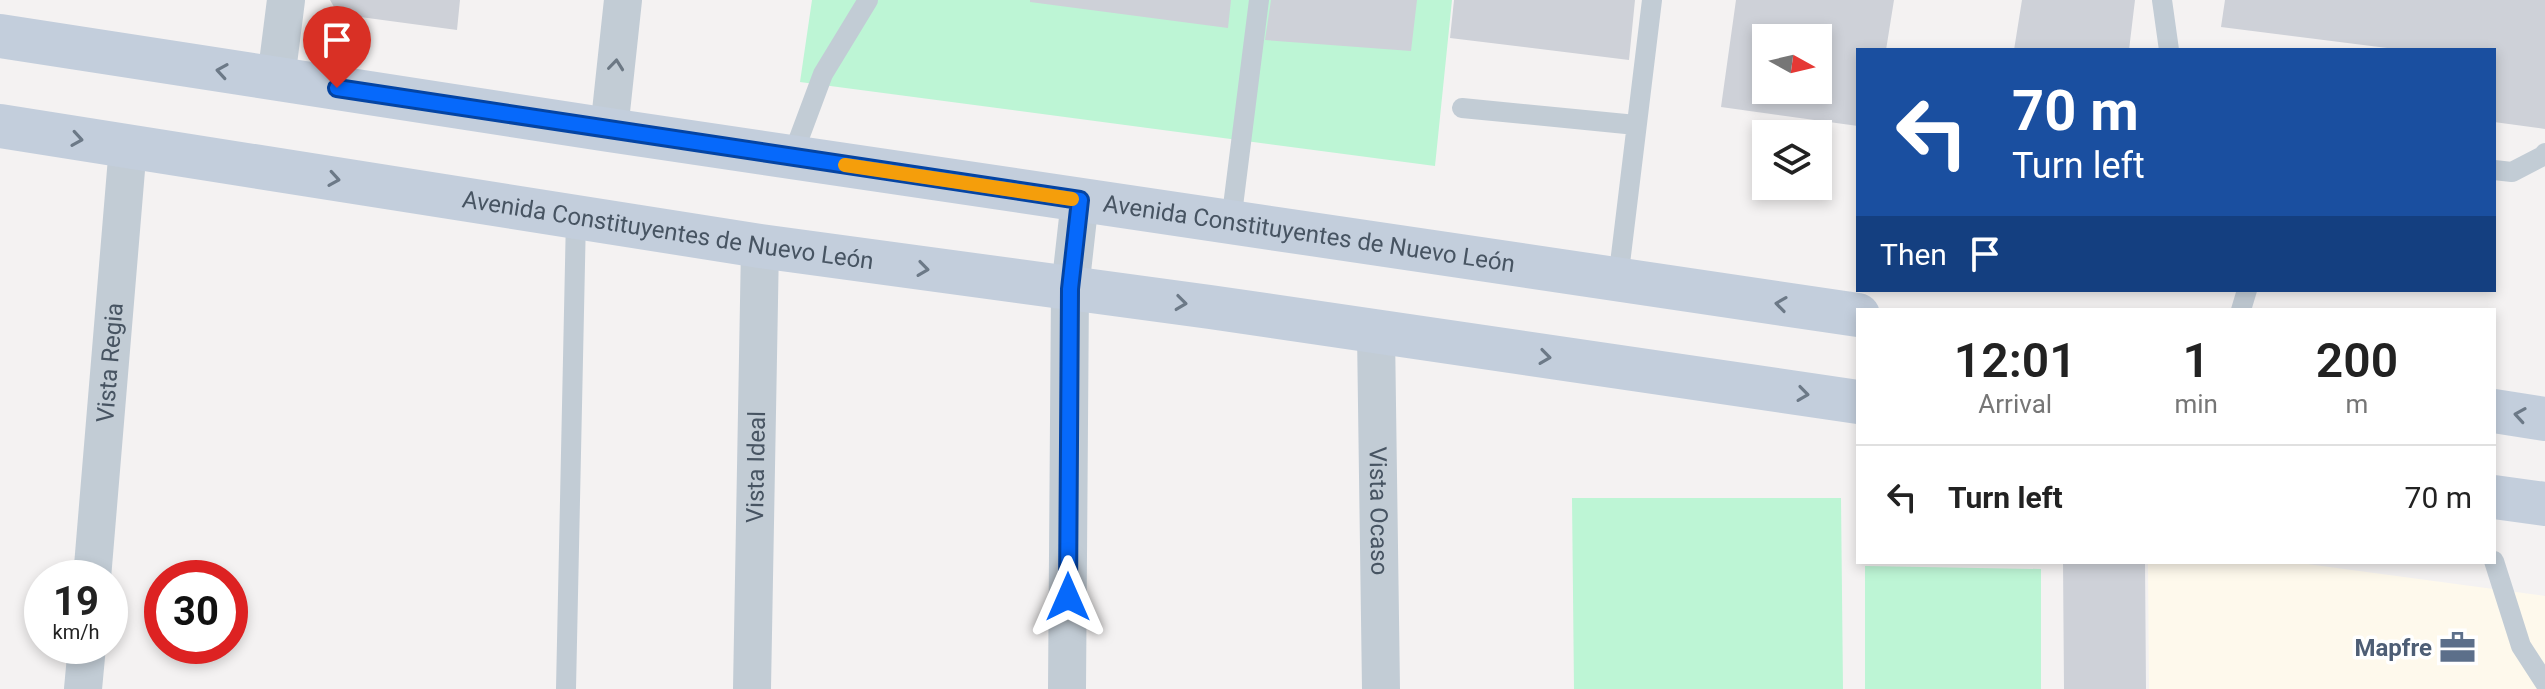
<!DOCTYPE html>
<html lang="en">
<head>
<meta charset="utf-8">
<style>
	body { margin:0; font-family:Roboto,sans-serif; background:#f2f2f2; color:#222; height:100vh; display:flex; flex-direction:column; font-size:30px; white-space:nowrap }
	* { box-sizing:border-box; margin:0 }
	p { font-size:26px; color:#767676 }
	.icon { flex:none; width:44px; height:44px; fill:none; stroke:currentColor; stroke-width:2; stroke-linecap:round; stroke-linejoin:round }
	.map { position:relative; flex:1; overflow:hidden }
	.drawer { position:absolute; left:1856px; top:308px; width:640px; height:256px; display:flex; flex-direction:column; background:#fff; border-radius:0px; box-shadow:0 4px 12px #0003 }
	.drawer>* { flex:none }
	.guide { position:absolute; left:1856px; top:48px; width:640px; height:244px; border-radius:0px; box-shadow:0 4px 12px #0003; background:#1a4fa0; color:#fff; overflow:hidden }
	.needle { width:52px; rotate:98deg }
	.fabs { position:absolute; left:1752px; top:24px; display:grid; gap:16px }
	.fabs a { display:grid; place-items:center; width:80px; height:80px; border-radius:0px; background:#fff; box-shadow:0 4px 12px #0003; font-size:40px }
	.speed { position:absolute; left:24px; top:560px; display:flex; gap:16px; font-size:40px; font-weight:700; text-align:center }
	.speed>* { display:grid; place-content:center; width:104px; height:104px; border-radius:50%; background:#fff; box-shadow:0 4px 12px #0003; line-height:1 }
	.speed small { font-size:20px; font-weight:400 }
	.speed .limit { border:12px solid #d22; background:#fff; color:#111 }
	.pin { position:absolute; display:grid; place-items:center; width:68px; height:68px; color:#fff; margin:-82px -34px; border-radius:50% 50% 50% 0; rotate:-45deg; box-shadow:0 0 8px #0007 }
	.pin .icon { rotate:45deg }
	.me { position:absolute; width:88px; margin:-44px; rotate:0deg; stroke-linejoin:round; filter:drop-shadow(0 0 6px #0008) }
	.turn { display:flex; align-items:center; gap:28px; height:168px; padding:0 24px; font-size:36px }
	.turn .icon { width:104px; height:104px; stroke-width:2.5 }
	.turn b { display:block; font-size:56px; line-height:68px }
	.then { display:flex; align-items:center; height:76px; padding:0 24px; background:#0003; gap:16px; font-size:30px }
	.eta { display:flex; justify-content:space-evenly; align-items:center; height:136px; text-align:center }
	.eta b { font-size:48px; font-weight:600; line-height:56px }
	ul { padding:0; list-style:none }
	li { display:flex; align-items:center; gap:24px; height:104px; padding:0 24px; border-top:2px solid #e0e0e0 }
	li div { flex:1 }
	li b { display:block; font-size:30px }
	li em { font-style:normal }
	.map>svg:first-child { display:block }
	.commercial { fill:#fef9ec }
	.green { fill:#bdf5d5 }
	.building { fill:#ced1d8; fill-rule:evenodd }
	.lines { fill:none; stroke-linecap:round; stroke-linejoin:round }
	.service { stroke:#c2ccd5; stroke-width:20 }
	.minor { stroke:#c2ccd5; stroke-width:38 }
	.secondary { stroke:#c3cedc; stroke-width:44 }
	.oneway { stroke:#6c7884 }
	.oneway2 { stroke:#6c7987 }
	.route-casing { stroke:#0444a3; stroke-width:20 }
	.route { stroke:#0669fb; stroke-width:14 }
	.slow { stroke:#f59e0b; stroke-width:14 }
	.labels { text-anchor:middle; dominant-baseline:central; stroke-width:7; stroke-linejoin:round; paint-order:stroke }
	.street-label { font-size:24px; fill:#475462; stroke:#fff }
	.service-label { font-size:24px; font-weight:bold; fill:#4e5e75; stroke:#fff; text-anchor:end }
</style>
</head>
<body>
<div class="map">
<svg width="2545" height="689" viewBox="0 0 2545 689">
	<rect width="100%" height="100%" fill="#f4f2f2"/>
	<path class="commercial" d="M2148 562H2292L2545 596V689H2149Z"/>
	<path class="green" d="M812 0H1452L1435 166 800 82Z
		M1572 498H1841L1843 689H1574Z
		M1865 566 2041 569V689H1865Z"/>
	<path class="building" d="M330 0H460L457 30 338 14Z
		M1030 0H1231L1228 28 1030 2Z
		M1271 0H1417L1411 51 1265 40Z
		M1454 0H1635L1629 60 1450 38Z
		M1736 0H1894L1886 50H1858V126L1721 107ZM1766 38H1818V90H1766Z
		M2022 0H2135L2129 50H2014Z
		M2225 0H2545V129L2494 122V50H2403L2221 27Z
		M2063 562H2145L2146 689H2064Z"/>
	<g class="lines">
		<path class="service" d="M2162 0 2169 50
			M1462 108 1636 125
			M792 157 823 74 868 0
			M2494 170 2512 172 2543 156 2545 153
			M1231 222 1259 0
			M1618 280 1652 0
			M2241 310 2247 290
			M2494 561 2521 646 2545 683
			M566 689 576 217"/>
		<g class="minor">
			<path d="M276 79 286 0"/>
			<path d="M609 130 623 0"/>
			<path id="s1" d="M1376 333 1381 689"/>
			<path id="s2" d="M92 578 128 146"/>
			<path d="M83 689 87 646"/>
			<path id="s3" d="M752 689 760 246"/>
			<path d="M1067 689 1070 289 1080 200"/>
		</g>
		<g class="secondary">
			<path id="s4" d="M0 36 609 130 1858 315"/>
			<path id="s5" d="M0 126 760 246 1210 307 1858 402"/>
			<path d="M2494 411 2545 419"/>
			<path d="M2494 497 2545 504"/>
		</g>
	</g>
	<defs><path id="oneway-chevron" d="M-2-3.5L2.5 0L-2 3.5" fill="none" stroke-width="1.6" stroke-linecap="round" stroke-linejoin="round" transform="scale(2)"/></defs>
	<use class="oneway" href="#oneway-chevron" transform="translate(616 65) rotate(-84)"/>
	<g class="oneway2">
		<use href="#oneway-chevron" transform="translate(222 71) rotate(-171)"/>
		<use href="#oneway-chevron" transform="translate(77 139) rotate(9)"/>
		<use href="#oneway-chevron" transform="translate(334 179) rotate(9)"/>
		<use href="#oneway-chevron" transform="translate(923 269) rotate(8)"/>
		<use href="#oneway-chevron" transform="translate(1181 303) rotate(7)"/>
		<use href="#oneway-chevron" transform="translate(1781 304) rotate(-172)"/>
		<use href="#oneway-chevron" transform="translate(1545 357) rotate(8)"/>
		<use href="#oneway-chevron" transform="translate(1803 394) rotate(8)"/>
		<use href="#oneway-chevron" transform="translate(2520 415) rotate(-171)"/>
	</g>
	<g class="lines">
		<defs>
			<path id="route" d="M337 88 1080 200 1070 289 1068 597"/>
		</defs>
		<use href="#route" class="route-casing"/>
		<use href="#route" class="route"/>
		<path class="slow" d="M845 165 1072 199"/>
	</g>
	<defs>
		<symbol id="office-bare" viewBox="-9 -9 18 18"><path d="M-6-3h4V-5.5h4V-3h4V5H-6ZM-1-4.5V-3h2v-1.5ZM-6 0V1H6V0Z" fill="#5c6f8a" stroke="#fff" stroke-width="2.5" paint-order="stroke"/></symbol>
	</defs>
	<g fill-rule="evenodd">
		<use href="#office-bare" x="2432" y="622" width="51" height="51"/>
	</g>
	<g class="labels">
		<g class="street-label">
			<text stroke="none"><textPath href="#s5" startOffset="676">Avenida Constituyentes de Nuevo León</textPath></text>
			<text stroke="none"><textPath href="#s4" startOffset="1324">Avenida Constituyentes de Nuevo León</textPath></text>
			<text stroke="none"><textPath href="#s2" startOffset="216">Vista Regia</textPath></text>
			<text stroke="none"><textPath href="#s3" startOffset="222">Vista Ideal</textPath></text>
			<text stroke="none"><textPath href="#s1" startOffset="178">Vista Ocaso</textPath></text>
		</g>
		<g class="service-label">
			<text x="2432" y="648">Mapfre</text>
		</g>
	</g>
</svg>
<div class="fabs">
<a><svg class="needle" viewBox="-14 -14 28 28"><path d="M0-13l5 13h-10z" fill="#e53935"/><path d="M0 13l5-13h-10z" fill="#767676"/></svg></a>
<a><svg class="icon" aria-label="layers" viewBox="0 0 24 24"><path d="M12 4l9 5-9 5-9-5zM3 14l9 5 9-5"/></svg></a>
</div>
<div class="speed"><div>19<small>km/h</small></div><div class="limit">30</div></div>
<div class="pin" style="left:337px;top:88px;background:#d93025"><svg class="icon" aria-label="arrive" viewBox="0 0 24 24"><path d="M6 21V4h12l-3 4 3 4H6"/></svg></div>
<svg class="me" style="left:1068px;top:597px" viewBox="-20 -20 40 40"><path d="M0-17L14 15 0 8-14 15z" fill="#0669fb" stroke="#fff" stroke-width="4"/></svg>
<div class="guide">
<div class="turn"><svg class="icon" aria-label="left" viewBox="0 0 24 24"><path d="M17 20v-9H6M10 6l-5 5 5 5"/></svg><div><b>70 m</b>Turn left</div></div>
<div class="then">Then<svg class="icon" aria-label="arrive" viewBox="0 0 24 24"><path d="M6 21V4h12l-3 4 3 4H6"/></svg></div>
</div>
<section class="drawer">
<div class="eta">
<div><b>12:01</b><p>Arrival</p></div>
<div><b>1</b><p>min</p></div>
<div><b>200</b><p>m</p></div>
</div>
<ul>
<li><svg class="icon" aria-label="left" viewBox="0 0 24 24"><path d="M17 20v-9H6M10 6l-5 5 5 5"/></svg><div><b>Turn left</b></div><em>70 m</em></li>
</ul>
</section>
</div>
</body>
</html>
